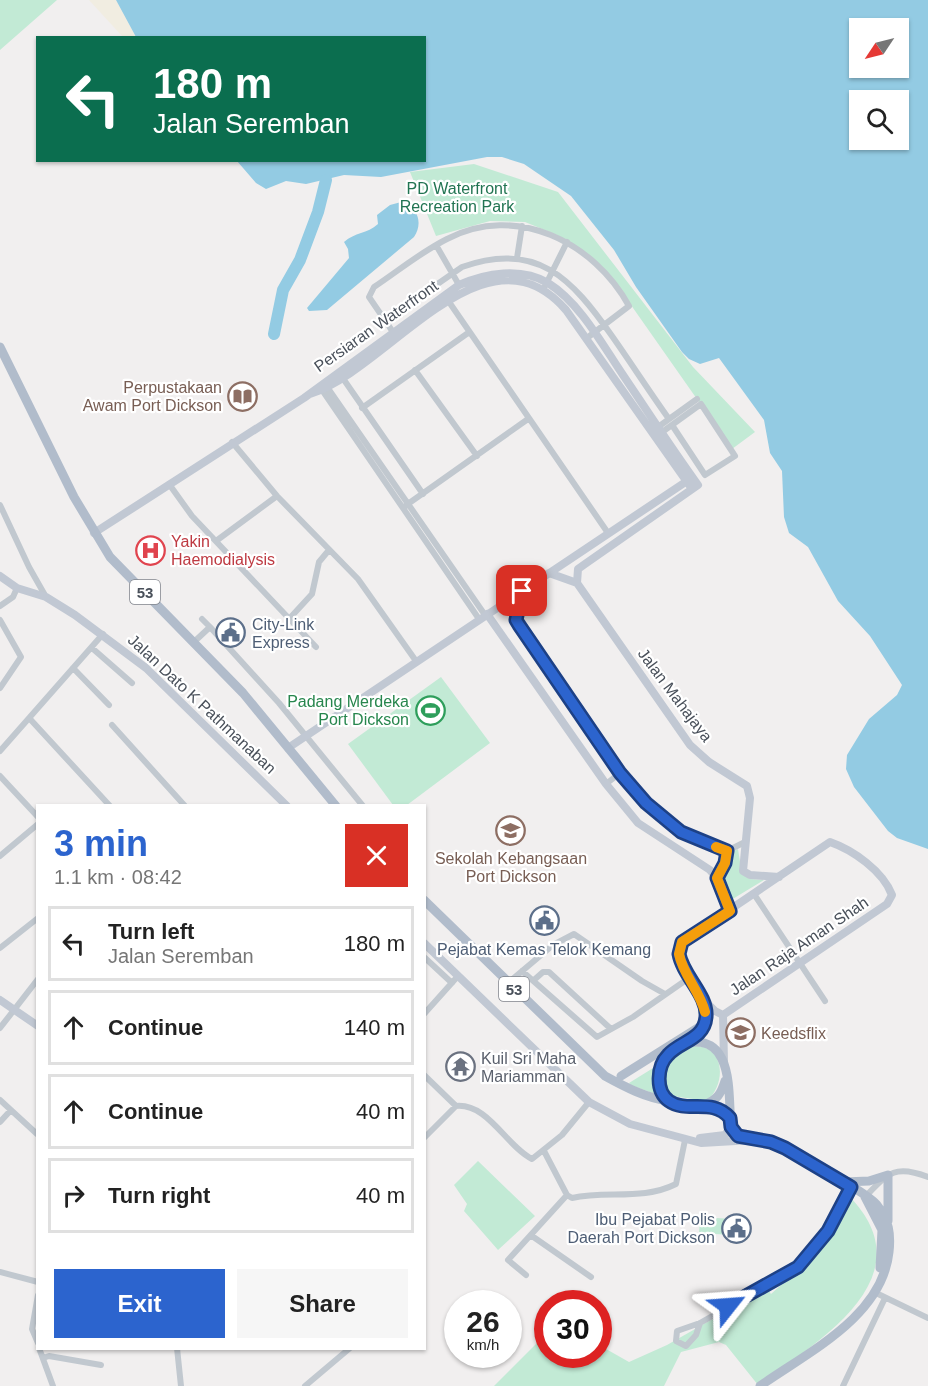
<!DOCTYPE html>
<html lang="en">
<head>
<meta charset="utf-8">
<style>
	body { margin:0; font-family:Arial,sans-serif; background:#f6f6f6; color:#222; height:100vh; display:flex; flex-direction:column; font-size:22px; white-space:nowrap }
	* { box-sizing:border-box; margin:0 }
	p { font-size:20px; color:#767676 }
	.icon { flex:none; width:33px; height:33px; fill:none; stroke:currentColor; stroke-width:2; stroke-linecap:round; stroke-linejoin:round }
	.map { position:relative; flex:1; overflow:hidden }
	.panel { position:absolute; left:36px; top:804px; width:390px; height:546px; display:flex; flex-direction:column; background:#fff; border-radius:0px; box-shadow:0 2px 4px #0004 }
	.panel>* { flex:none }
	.top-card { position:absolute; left:36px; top:36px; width:390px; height:126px; border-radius:0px; box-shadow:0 2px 4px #0004; background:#0b6e4f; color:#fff; overflow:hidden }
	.needle { width:39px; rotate:235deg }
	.buttons { position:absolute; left:849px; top:18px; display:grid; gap:12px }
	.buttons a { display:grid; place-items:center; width:60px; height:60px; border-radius:0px; background:#fff; box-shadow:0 2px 4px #0004; font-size:30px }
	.speed { position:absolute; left:444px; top:1290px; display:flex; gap:12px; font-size:30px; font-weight:700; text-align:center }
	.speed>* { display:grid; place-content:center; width:78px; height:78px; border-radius:50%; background:#fff; box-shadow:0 2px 4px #0004; line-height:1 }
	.speed small { font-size:15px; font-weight:400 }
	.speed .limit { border:9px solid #d22; background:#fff; color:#111 }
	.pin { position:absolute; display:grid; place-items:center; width:51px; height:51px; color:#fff; margin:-26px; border-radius:12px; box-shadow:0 3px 9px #0006 }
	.me { position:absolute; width:66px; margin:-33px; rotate:62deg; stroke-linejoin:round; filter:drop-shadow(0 0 4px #0008) }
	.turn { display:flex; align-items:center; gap:21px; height:126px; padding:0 18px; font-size:27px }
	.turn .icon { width:78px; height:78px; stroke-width:2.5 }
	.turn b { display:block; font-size:42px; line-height:51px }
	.round { display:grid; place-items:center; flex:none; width:63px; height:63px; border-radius:0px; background:#f6f6f6 }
	.overview { display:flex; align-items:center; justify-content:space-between; height:102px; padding:0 18px }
	h1 { font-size:36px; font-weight:700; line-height:45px; color:#2c64ce }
	.action { display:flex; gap:12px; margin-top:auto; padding:12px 18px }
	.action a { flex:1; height:69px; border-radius:0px; background:#2c64ce; color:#fff; font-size:24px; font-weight:700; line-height:69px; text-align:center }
	.action a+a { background:#f6f6f6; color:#222 }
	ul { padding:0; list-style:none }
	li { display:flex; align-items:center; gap:18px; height:75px; margin:0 12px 9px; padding:0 6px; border:3px solid #e0e0e0; border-radius:0px }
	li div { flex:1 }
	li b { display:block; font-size:22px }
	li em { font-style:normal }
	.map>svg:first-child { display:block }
	.green { fill:#c2ead5 }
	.sand { fill:#f1ede1 }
	.water { fill:#93cbe3; fill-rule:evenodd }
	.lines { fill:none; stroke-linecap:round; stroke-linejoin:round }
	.river { stroke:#93cbe3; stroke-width:12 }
	.street { stroke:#c1c8cf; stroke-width:6 }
	.secondary { stroke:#c1c8d3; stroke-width:8 }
	.primary { stroke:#b1bccb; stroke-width:9 }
	.route-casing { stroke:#1d4186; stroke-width:15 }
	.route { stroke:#2c64ce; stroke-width:10 }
	.slow { stroke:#f59e0b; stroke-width:10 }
	.labels { text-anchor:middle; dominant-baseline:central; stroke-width:4.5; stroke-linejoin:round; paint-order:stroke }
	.shield { fill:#fff; stroke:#80848c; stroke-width:1.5 }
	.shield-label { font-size:15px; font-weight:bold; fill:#49505a }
	.park-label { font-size:16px; fill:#217452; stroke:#fff }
	.street-label { font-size:16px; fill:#49505a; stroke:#fff }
	.education-label { font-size:16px; fill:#785e54; stroke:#fff; text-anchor:end }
	.health-label { font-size:16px; fill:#be3a42; stroke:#fff; text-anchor:start }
	.service-label { font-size:16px; fill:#4e5e75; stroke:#fff; text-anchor:start }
	.leisure-label { font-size:16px; fill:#27864d; stroke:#fff; text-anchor:end }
	.worship-label { font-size:16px; fill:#5b616d; stroke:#fff; text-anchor:start }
</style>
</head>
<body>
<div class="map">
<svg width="928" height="1386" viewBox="0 0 928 1386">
	<rect width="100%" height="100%" fill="#f1efef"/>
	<path class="green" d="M0 0H57L0 50Z
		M474 164 558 192 693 367 755 432 732 449 612 278 557 235 525 222 490 221 436 236 410 172Z
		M441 677 490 743 407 805H393L348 744Z
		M738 849 742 874 750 879 764 880 731 900 724 878 734 851Z
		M694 1046C726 1046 726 1084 707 1101L672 1096 668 1094 663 1079 670 1059Z
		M658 1065 655 1078 658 1095 631 1085 629 1083Z
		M478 1161 535 1216 498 1250 464 1211 467 1204 454 1185Z
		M849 1196C928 1277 819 1341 758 1385L726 1345 719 1342 681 1352 664 1386H494L547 1333 548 1354H598L599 1345 629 1362 667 1345 767 1288 771 1294 810 1259 828 1235Z
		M700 1217 733 1219 732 1235 699 1233Z"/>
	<path class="sand" d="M89 0H116L136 37H123Z"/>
	<path class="water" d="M116 0H928V849L897 838 888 831 854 787 846 769 847 755 869 719 897 695 902 685 870 636 838 601 808 547 789 533 784 517 782 471 770 453 764 420 719 358 700 364 689 359 682 352 636 287 614 250 571 196 524 164 502 157H487L381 177 344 175 306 184 286 181 266 189 256 183 237 161 424 160V38L136 37ZM860 28H898V68H860ZM860 100H898V140H860Z
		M405 201C418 210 423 223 414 237L327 310 309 311 307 308 349 258 348 249 344 242C355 232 367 234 378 224L377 215 390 205Z"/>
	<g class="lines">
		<path class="river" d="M274 334 283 290 300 260 318 212 326 180"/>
		<path class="street" d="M436 245 459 285
			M517 258 522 226
			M543 290 567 242
			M447 299 608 533
			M384 321 462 267C537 240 572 279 612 336 631 363 649 391 669 419
			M395 335 369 297 374 287C398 271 421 252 447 239 516 203 594 242 629 306L587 338
			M415 370 477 456
			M342 377 423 494
			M325 384 485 615
			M320 387 479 619
			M362 408 468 333
			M658 427 697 399
			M658 435 701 404 735 456 705 475 672 425
			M232 442 277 496 358 579 416 661
			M169 484 192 516 316 647
			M0 505 29 567 46 597
			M405 506 528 419
			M216 541 277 496
			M522 591 517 620 519 625 620 773 646 803 681 832 727 851 745 842
			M0 606 13 597 17 588
			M202 619 210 627
			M289 619 312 594 319 562 329 550
			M0 620 21 657 0 688
			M195 641 210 627 279 703 363 806
			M92 648 132 683
			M73 668 109 705
			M30 719 110 806
			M112 725 185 806
			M0 751 103 634
			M0 776 38 817
			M606 784 620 773
			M0 856 38 824
			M717 878 725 863 727 851
			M754 894 825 1001
			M0 948 38 918
			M424 957 452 983
			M522 971 597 1037 633 1017 689 978
			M534 980 543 972H549L611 1029
			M508 983 553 945 574 934 642 981 665 994
			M424 1014 458 976
			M0 1028 38 979
			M424 1075 456 1106
			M0 1100 37 1134
			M0 1122 11 1110
			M424 1138 456 1106C488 1103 506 1146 532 1159L562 1135 589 1102
			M567 1195 572 1198C607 1190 642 1201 676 1184L685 1140
			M865 1197C888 1173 895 1164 928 1177
			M532 1236 591 1277
			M0 1272 38 1282
			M526 1275 508 1260 567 1195 544 1151
			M874 1292 928 1318
			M38 1295 32 1329 38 1343
			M700 1323 696 1335 686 1346 676 1341 677 1331 700 1323 799 1267 828 1231 851 1187
			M39 1348 53 1386
			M177 1348 181 1386
			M43 1358 49 1356 101 1365
			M305 1386 350 1348
			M843 1386 885 1298"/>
		<path class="secondary" d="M310 394C388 370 485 217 566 310L692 489
			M94 533 304 398 459 285C486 273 521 267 548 283 580 303 602 344 623 375 648 412 672 449 698 485L585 564 578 569 577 583
			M549 573 577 583 690 745 709 762 747 786 750 798 743 871 750 875 779 877
			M0 576 17 588 46 597 75 615 146 668 287 806
			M487 614 606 784 638 823 710 870 717 878 730 911
			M288 748 690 479
			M424 943 589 1102 630 1124 701 1143 753 1140
			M703 999 715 1011 723 1015
			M0 1000 38 1026
			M723 1015 724 1062
			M686 1043C737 1006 669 983 682 942L830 842C853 850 883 871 892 895L887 904 723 1015
			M700 1138 725 1135 731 1127"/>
		<path class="primary" d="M0 347 74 497 110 557 243 693 336 806
			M424 900 605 1076C625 1087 646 1098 669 1101
			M621 1076 704 1024
			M704 1105C717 1100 721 1094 725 1081
			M730 1118 718 1108 669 1101C635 1059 703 1018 722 1059 731 1078 729 1106 731 1127 742 1144 767 1139 784 1148 802 1157 866 1192 877 1205 889 1220 891 1234 889 1252 882 1317 808 1352 760 1386
			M844 1182 869 1181 888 1175V1221
			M865 1197 882 1230 880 1268"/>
	</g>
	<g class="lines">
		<defs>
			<path id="route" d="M522 591 516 620 519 625 620 773 646 803 681 832 727 851 725 863 717 878 730 911 682 942 679 954C683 976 708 995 706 1017 704 1040 680 1041 668 1055 657 1066 655 1091 669 1101 687 1114 712 1097 730 1118L731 1127 738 1136 771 1142 785 1148 851 1187 828 1231 798 1267 728 1306"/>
		</defs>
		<use href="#route" class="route-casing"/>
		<use href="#route" class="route"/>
		<path class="slow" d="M705 1012C700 991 683 975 679 954L682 942 730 911 717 878 725 863 727 851 716 847"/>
	</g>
	<defs>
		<symbol id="library-ring" viewBox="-11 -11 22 22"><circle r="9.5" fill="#fff" stroke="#8d6e63" stroke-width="1.5"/><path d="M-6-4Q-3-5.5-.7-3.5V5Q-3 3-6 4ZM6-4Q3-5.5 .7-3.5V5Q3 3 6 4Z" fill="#8d6e63"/></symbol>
		<symbol id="hospital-ring" viewBox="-11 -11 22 22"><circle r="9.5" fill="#fff" stroke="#e0444e" stroke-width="1.5"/><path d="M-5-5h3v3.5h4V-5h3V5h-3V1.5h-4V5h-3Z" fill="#e0444e"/></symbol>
		<symbol id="civic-ring" viewBox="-11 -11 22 22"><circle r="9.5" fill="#fff" stroke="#5c6f8a" stroke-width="1.5"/><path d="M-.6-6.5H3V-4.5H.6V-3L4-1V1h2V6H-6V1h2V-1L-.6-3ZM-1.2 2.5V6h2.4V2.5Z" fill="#5c6f8a"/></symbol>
		<symbol id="stadium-ring" viewBox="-11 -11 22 22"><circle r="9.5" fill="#fff" stroke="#2e9e5b" stroke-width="1.5"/><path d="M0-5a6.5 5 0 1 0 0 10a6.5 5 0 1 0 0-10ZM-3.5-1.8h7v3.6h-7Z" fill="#2e9e5b"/></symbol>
		<symbol id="school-ring" viewBox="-11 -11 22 22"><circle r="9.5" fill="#fff" stroke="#8d6e63" stroke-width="1.5"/><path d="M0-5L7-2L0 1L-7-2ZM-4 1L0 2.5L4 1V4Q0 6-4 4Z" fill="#8d6e63"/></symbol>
		<symbol id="temple-ring" viewBox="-11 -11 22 22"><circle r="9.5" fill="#fff" stroke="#6b7280" stroke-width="1.5"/><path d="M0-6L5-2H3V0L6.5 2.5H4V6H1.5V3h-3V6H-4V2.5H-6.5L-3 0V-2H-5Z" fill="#6b7280"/></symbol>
	</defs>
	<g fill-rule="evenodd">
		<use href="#library-ring" x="226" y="380" width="33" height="33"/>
		<use href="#hospital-ring" x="134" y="534" width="33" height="33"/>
		<use href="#civic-ring" x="214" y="616" width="33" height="33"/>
		<use href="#stadium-ring" x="414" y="694" width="33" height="33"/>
		<use href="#school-ring" x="494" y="814" width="33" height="33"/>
		<use href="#civic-ring" x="528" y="904" width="33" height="33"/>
		<use href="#school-ring" x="724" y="1016" width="33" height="33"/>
		<use href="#temple-ring" x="444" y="1050" width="33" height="33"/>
		<use href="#civic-ring" x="720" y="1212" width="33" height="33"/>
	</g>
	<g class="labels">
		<g class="shield">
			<rect x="130" y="580" width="30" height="24" rx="4.5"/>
			<rect x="499" y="977" width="30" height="24" rx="4.5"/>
		</g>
		<g class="shield-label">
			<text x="145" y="592">53</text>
			<text x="514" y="989">53</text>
		</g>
		<g class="park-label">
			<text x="457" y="188">PD Waterfront<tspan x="457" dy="18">Recreation Park</tspan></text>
		</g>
		<g class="street-label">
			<text transform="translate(376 326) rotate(-35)">Persiaran Waterfront</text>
			<text transform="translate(675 695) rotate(53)">Jalan Mahajaya</text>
			<text transform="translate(202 704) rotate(43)">Jalan Dato K Pathmanaban</text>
			<text transform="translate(799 946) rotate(-34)">Jalan Raja Aman Shah</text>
		</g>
		<g class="education-label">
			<text x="222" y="387">Perpustakaan<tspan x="222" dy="18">Awam Port Dickson</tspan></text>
			<text x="511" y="858" text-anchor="middle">Sekolah Kebangsaan<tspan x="511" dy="18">Port Dickson</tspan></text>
			<text x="761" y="1033" text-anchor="start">Keedsflix</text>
		</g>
		<g class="health-label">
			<text x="171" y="541">Yakin<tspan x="171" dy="18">Haemodialysis</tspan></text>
		</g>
		<g class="service-label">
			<text x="252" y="624">City-Link<tspan x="252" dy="18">Express</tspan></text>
			<text x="544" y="949" text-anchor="middle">Pejabat Kemas Telok Kemang</text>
			<text x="715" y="1219" text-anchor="end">Ibu Pejabat Polis<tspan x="715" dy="18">Daerah Port Dickson</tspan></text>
		</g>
		<g class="leisure-label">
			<text x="409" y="701">Padang Merdeka<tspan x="409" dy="18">Port Dickson</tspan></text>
		</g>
		<g class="worship-label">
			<text x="481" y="1058">Kuil Sri Maha<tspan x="481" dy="18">Mariamman</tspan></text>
		</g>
	</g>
</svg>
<div class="buttons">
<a><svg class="needle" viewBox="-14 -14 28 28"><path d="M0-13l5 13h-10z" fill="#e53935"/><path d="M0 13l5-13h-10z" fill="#767676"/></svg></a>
<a><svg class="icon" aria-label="search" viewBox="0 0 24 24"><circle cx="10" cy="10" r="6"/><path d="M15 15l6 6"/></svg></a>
</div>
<div class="speed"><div>26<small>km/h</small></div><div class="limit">30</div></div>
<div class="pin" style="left:522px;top:591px;background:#d93025"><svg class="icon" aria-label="arrive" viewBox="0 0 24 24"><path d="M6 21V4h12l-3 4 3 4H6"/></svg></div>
<svg class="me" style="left:728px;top:1306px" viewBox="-20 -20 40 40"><path d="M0-17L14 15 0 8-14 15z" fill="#2c64ce" stroke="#fff" stroke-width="4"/></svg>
<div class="top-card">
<div class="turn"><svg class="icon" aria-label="left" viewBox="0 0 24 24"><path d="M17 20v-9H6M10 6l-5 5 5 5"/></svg><div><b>180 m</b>Jalan Seremban</div></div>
</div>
<section class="panel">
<div class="overview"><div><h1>3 min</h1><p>1.1 km · 08:42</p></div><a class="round" style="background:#d93025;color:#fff"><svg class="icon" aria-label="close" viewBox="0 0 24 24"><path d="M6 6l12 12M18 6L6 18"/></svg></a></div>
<ul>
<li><svg class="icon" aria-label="left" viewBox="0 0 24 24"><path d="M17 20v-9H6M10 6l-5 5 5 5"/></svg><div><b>Turn left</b><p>Jalan Seremban</p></div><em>180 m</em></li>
<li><svg class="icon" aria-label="ahead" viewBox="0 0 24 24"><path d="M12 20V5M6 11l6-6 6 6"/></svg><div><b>Continue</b></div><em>140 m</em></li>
<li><svg class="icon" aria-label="ahead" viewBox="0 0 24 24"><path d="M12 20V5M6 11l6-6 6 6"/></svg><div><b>Continue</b></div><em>40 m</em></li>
<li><svg class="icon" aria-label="right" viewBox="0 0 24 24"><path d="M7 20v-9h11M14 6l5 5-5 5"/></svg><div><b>Turn right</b></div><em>40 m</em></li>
</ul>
<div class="action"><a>Exit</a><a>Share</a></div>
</section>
</div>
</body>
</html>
